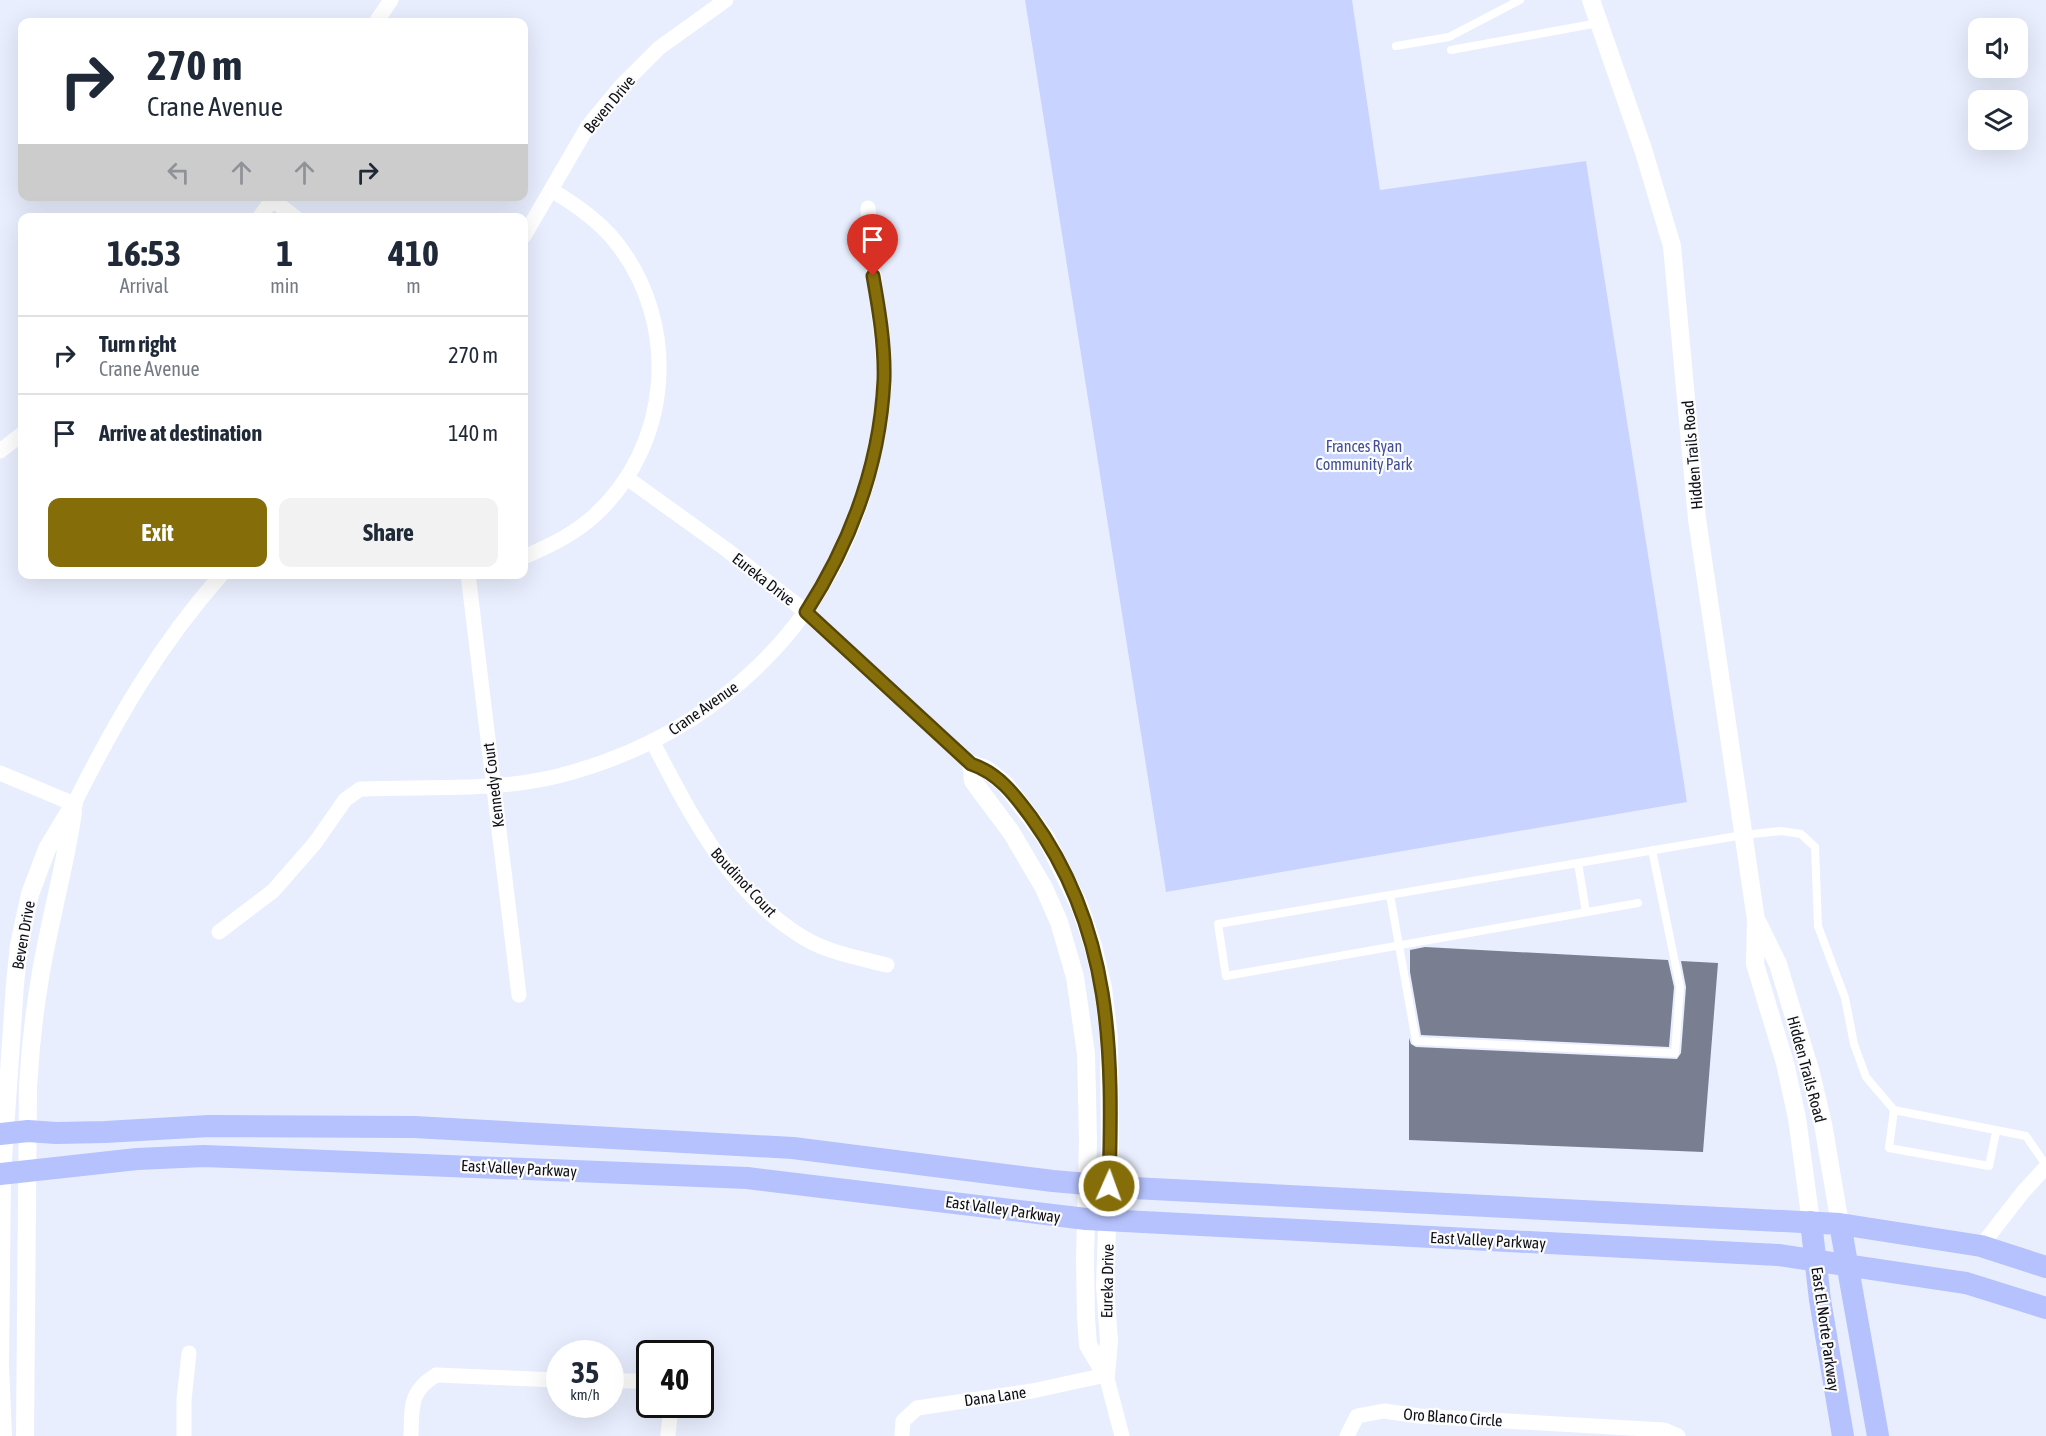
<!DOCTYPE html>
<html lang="en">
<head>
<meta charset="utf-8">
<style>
	body { margin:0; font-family:"Asap Condensed",sans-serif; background:#f2f2f3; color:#1f2937; height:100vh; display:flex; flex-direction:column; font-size:22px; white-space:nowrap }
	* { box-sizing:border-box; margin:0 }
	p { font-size:20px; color:#747a83 }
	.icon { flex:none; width:33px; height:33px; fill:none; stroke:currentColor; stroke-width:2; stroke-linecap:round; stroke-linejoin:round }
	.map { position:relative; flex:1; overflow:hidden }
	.sheet { position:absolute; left:18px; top:213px; width:510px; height:366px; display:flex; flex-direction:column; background:#fff; border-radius:12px; box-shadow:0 6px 24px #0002 }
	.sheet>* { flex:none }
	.top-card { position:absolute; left:18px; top:18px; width:510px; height:183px; border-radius:12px; box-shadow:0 6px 24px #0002; background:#fff; color:#1f2937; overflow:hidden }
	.controls { position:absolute; left:1968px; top:18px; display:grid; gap:12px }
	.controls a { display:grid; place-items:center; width:60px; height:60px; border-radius:12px; background:#fff; box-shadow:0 6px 24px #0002; font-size:30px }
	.speed { position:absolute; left:546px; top:1340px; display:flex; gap:12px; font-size:30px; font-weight:700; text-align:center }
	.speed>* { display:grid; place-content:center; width:78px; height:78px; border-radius:50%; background:#fff; box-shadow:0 6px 24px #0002; line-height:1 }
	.speed small { font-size:15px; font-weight:400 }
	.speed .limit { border:3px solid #111; border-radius:9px; background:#fff; color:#111 }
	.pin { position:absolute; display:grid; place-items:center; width:51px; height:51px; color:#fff; margin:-62px -26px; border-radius:50% 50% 50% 0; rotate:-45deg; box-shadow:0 0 6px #0007 }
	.pin .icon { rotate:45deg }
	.me { position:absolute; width:66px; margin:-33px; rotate:2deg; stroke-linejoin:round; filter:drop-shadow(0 0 4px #0008) }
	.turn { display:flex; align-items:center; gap:21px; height:126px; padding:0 30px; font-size:27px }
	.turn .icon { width:78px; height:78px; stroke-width:2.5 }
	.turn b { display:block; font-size:42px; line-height:51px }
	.lanes { display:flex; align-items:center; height:57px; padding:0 30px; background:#0003; justify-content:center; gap:30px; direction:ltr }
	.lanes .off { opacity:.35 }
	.eta { display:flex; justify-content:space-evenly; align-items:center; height:102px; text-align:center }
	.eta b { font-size:36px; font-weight:700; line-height:42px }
	.action { display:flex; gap:12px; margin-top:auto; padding:12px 30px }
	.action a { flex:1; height:69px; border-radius:12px; background:#856d0a; color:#fff; font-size:24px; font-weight:700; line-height:69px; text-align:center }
	.action a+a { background:#f2f2f3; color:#1f2937 }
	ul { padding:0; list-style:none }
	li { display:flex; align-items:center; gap:18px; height:78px; padding:0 30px; border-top:2px solid #e0e1e3 }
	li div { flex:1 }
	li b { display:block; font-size:22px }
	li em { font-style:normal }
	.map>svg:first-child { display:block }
	.green { fill:#c8d4ff }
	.building { fill:#797f91 }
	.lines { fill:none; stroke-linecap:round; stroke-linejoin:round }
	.service { stroke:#fff; stroke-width:8 }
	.minor { stroke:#fff; stroke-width:15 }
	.tertiary { stroke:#fff; stroke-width:18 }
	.primary { stroke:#b5c2fd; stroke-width:22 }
	.route-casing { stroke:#564706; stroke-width:15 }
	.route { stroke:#856d0a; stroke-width:10 }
	.labels { text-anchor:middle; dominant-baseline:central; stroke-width:4.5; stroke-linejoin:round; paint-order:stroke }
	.street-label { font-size:16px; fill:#0f1017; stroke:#fcfcfc }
	.park-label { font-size:16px; fill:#414e97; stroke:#fcfcfc }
</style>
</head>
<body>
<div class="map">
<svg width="2046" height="1436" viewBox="0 0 2046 1436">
	<rect width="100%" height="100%" fill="#e9eefe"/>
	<path class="green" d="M1025 0H1352L1380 190 1586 161 1687 802 1166 892Z"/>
	<path class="building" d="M1425 947 1668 960 1674 987 1669 1047 1421 1035 1410 972V950Z
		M1681 961 1718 963 1703 1152 1409 1140V1038L1411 1044 1416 1047 1677 1059 1681 1053 1686 987Z"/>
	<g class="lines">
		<path class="service" d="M1396 46 1449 37 1520 0
			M1451 50 1598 23
			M1578 863 1586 912
			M1390 895 1416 1041 1675 1053 1680 987 1652 850
			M1638 903 1226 976 1218 924 1743 835 1781 831 1801 834 1815 847 1818 926 1845 998 1854 1044 1866 1077 1894 1110
			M1996 1132 1989 1166 1889 1148 1894 1110 2026 1136 2046 1165"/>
		<path class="minor" d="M376 22 391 0
			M273 200 296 218
			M259 218 275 196
			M524 236 588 126 621 86 659 48 726 0
			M0 451 22 434
			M627 478 727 550 801 608 971 764
			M524 557C549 546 573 535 594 516 672 445 681 323 615 241 598 220 575 204 551 190
			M468 574 519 995
			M652 741C691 815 729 893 804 938 829 953 859 958 887 965
			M0 773 74 804C116 720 159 645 222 574
			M219 932 273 891 315 843 345 800 360 789C426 786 493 792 558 776 712 737 832 626 870 470 877 441 884 409 884 378 884 344 878 311 874 277 871 254 870 231 868 208
			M1981 1246 2023 1192 2046 1167
			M610 1381H643L650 1386
			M664 1404 670 1415 668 1436
			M184 1436V1400L189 1353
			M411 1436C412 1406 409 1392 436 1375L560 1380
			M902 1436 903 1421 917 1408 1032 1391 1106 1375 1122 1436
			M1347 1436 1357 1416 1384 1411 1419 1416 1664 1430 1678 1436"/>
		<path class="tertiary" d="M1591 0 1643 149 1672 246 1697 519 1756 920 1755 964 1785 1063 1797 1118 1811 1222
			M971 764 986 769 1005 784 1046 838 1080 907 1093 946 1103 988 1109 1038 1110 1145 1105 1286 1109 1341 1106 1375 1088 1345 1086 1317 1085 1258 1088 1141 1086 1054 1075 977 1059 922 1044 888 1011 832 973 781Z
			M1758 923 1778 964 1811 1073 1823 1124 1840 1224
			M3 1436 0 1365 2 1174 15 984 19 945 30 894 47 849 74 804
			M25 1436 28 1087C30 1050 34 1014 40 978 49 922 65 868 73 812"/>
		<path class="primary" d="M0 1134 28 1131 56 1133 105 1132 209 1126 414 1127 793 1148 1053 1181 1133 1188 1840 1224 1981 1246 2046 1267
			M0 1174 137 1159 204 1156 747 1178 1086 1219 1778 1255 1966 1283 2046 1308
			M1811 1222 1820 1300 1843 1436
			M1840 1224 1878 1436"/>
	</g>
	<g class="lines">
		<defs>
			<path id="route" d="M873 276C879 310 885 345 884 380 880 464 851 542 806 612L971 764C998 773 1014 794 1031 817 1113 930 1113 1052 1109 1186"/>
		</defs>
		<use href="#route" class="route-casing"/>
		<use href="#route" class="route"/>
	</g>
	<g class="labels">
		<g class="street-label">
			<text transform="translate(609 104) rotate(-50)">Beven Drive</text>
			<text transform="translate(1692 455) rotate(-95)">Hidden Trails Road</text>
			<text transform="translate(764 579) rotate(38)">Eureka Drive</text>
			<text transform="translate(703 708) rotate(-35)">Crane Avenue</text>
			<text transform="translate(493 785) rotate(-97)">Kennedy Court</text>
			<text transform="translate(744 882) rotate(47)">Boudinot Court</text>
			<text transform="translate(23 935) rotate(-80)">Beven Drive</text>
			<text transform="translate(1807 1069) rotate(75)">Hidden Trails Road</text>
			<text transform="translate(519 1168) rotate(3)">East Valley Parkway</text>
			<text transform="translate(1003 1209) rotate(8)">East Valley Parkway</text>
			<text transform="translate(1488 1240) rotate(3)">East Valley Parkway</text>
			<text transform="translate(1107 1281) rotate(-89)">Eureka Drive</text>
			<text transform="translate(1826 1329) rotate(82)">East El Norte Parkway</text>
			<text transform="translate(995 1396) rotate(-8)">Dana Lane</text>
			<text transform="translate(1453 1417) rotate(4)">Oro Blanco Circle</text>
		</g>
		<g class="park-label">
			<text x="1364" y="446">Frances Ryan<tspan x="1364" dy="18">Community Park</tspan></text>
		</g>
	</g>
</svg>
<div class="controls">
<a><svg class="icon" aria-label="sound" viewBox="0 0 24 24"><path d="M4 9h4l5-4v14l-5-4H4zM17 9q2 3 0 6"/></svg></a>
<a><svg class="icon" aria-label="layers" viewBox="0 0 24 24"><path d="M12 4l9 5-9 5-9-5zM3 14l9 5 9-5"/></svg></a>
</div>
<div class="speed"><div>35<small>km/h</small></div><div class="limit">40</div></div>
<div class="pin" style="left:873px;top:276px;background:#d93025"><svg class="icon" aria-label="arrive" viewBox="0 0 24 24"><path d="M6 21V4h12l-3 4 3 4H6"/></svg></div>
<svg class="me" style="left:1109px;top:1186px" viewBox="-20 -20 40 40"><circle r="17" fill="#856d0a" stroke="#fff" stroke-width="3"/><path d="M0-11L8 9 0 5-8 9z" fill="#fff"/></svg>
<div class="top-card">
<div class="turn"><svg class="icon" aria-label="right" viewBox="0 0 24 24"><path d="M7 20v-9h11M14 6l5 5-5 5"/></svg><div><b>270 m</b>Crane Avenue</div></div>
<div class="lanes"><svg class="icon off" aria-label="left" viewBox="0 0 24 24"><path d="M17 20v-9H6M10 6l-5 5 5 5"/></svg><svg class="icon off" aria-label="ahead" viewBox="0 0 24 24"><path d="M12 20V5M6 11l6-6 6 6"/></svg><svg class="icon off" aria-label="ahead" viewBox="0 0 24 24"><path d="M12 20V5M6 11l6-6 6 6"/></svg><svg class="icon" aria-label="right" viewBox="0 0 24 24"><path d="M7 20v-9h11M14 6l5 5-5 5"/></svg></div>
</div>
<section class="sheet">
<div class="eta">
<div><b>16:53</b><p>Arrival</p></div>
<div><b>1</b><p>min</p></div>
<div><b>410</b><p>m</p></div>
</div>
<ul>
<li><svg class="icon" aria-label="right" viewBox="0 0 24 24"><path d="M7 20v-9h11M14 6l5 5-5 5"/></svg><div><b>Turn right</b><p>Crane Avenue</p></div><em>270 m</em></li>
<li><svg class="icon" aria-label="arrive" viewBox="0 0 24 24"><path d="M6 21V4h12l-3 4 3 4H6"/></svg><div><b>Arrive at destination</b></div><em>140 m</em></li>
</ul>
<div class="action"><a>Exit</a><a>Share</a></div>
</section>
</div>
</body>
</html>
